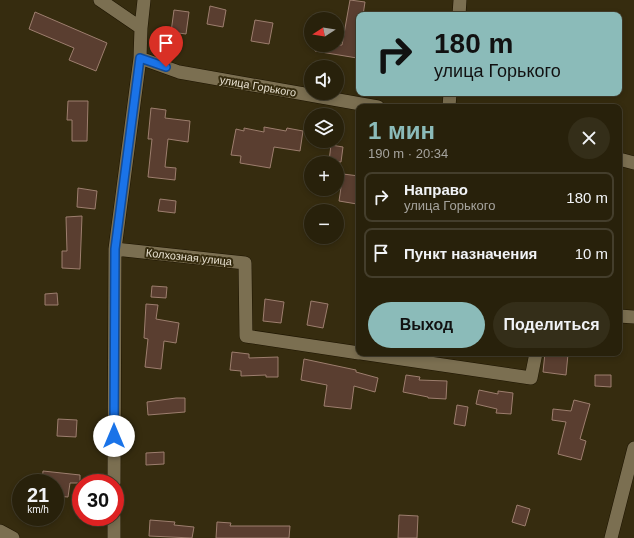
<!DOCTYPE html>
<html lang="ru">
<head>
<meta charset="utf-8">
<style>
	body { margin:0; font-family:Arial,sans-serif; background:#342e19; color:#f1f3f6; height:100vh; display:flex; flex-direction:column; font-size:15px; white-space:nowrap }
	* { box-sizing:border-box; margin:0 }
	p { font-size:13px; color:#a5a39d }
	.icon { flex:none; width:22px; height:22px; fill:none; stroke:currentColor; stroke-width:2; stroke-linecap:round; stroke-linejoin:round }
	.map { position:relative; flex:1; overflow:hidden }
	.drawer { position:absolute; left:356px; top:104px; width:266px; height:252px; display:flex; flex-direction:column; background:#28210b; border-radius:8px; box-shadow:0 2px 6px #0003,0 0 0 1px #443e2c }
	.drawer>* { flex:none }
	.guide { position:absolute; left:356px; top:12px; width:266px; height:84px; border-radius:8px; box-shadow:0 2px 6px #0003,0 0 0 1px #443e2c; background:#8bbbb9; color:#111; overflow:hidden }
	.needle { width:26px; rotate:258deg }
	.fabs { position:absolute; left:304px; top:12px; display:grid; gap:8px }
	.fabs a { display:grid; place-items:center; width:40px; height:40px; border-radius:50%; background:#28210b; box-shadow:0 2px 6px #0003,0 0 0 1px #443e2c; font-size:20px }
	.speed { position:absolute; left:12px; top:474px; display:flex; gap:8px; font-size:20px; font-weight:700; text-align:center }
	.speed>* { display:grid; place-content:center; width:52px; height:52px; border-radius:50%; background:#28210b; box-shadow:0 2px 6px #0003,0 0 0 1px #443e2c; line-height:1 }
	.speed small { font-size:10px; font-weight:400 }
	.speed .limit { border:6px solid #d22; background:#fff; color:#111 }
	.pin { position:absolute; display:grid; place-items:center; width:34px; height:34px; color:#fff; margin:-41px -17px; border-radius:50% 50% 50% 0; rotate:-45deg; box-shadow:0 0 4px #0007 }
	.pin .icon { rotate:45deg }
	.me { position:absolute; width:44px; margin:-22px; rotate:0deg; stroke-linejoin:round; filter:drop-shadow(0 0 3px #0008) }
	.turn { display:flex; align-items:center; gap:14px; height:84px; padding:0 12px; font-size:18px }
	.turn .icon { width:52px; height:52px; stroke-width:2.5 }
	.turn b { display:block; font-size:28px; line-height:34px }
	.round { display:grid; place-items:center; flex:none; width:42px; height:42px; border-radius:21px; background:#342e19 }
	.summary { display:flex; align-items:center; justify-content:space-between; height:68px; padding:0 12px }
	h1 { font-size:24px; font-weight:700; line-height:30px; color:#8bbbb9 }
	.cta { display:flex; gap:8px; margin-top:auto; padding:8px 12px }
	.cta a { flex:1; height:46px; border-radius:24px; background:#8bbbb9; color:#111; font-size:16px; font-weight:700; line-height:46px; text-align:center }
	.cta a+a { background:#342e19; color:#f1f3f6 }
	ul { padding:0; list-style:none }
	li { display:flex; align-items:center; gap:12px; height:50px; margin:0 8px 6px; padding:0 4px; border:2px solid #443e2c; border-radius:8px }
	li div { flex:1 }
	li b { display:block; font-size:15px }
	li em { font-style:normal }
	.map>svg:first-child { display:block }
	.building { fill:#5a3e30; stroke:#9d7e6e }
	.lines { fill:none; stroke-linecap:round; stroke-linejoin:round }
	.minor-casing { stroke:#1d1400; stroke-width:14 }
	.minor { stroke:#7b6f51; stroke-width:13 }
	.route-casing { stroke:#114b97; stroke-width:10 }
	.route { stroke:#1a73e8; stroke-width:7 }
	.labels { text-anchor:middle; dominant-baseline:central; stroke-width:4; stroke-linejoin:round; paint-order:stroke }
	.street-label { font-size:11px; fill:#e8e1d1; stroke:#362c0f }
</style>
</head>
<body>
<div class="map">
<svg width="634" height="538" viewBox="0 0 634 538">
	<rect width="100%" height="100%" fill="#362c0f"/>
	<path class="building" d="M350 0 365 2 363 15H359V45L357 58 315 51 316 45H342Z
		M210 6 226 10 223 27 207 24Z
		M174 10 189 12 186 34 171 32Z
		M35 12 107 43 96 71 69 60 74 48 29 29Z
		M255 20 273 23 269 44 251 41Z
		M68 101H88L87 141H72V120H67Z
		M151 108 166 110 165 118 190 121 188 142 168 139 165 167 176 168 175 180 148 177 152 139H148Z
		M264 127 286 131 287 128 303 131 300 151 274 147 270 168 240 163 241 156 231 155 236 129 244 131V128L264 132Z
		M331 145 343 147 341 162 329 161Z
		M343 174 359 176 357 204 339 201Z
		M78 188 97 191 95 209 77 207Z
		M160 199 176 201 175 213 158 211Z
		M82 216 80 269 62 268V251H67L66 217Z
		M152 286 167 287 166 298 151 297Z
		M57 293 58 305H45V294Z
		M265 299 284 302 281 323 263 321Z
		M311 301 328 304 323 328 307 325Z
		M146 304 158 305 156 319 179 323 176 343 164 341 161 369 145 367 148 339 144 338Z
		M232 352 249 354V358L278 357V377H266V375L241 376V371L230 370Z
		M545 353 568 354 566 375 543 372Z
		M304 359 356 370V372L378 378 375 392 354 386 351 409 324 406 327 385 301 380Z
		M406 375 420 377 419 380 447 381 446 399 428 398V397L403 392Z
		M595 375H611V387L595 386Z
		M479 390 498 394V391L513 393 511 414 496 413 497 409 476 404Z
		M176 398H185V412L148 415 147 402Z
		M574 400 590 404 580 439 586 441 581 460 558 454 566 422 552 420 553 409 571 411Z
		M457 405 468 407 465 426 454 424Z
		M58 419 77 420 76 437 57 436Z
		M164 452V464L146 465V453Z
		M43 471 80 475V483H70L68 497 55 496V483H42Z
		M517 505 530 509 525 526 512 522Z
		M399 515 418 516 417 538H398Z
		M150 520 175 522 174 525 194 527 192 538 149 536Z
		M217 522 231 523 230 526H290L289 538H216Z"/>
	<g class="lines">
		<defs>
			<path id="minor" d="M100 0 141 28
				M459 15 460 0
				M140 58 179 72 378 107
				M449 107 450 93
				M619 159 634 163
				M115 249 245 263 246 336 359 353
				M619 316 634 317
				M361 353 531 378 536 353
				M114 483 115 249 140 58 141 28 144 0
				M0 531 13 538
				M114 538V517
				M611 538 634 448"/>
		</defs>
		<use href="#minor" class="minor-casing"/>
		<use href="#minor" class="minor"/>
	</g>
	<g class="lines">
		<defs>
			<path id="route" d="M114 436 115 249 140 58 166 67"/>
		</defs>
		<use href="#route" class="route-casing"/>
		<use href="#route" class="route"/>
	</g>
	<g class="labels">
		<g class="street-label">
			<text transform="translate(258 86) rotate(10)">улица Горького</text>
			<text transform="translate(189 257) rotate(6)">Колхозная улица</text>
		</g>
	</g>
</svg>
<div class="fabs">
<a><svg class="needle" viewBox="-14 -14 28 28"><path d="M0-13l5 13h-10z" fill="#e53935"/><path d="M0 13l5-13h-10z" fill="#a5a39d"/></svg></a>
<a><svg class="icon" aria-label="sound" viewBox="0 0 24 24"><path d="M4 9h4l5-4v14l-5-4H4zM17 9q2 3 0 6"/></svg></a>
<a><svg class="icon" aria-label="layers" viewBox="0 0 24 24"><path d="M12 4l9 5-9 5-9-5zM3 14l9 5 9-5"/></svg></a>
<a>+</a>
<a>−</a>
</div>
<div class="speed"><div>21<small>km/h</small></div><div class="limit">30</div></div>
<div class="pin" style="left:166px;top:67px;background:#d93025"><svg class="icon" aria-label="arrive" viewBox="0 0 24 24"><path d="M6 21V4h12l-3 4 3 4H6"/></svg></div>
<svg class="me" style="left:114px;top:436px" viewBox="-20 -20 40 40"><circle r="19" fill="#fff"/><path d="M0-13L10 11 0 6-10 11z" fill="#1a73e8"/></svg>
<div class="guide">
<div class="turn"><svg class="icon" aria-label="right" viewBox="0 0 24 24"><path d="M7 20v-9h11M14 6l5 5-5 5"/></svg><div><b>180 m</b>улица Горького</div></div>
</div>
<section class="drawer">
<div class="summary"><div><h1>1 мин</h1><p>190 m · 20:34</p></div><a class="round"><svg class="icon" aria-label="close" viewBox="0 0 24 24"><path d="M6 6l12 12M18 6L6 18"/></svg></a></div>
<ul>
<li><svg class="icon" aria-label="right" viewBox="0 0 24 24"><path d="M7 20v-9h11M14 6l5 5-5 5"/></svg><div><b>Направо</b><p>улица Горького</p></div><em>180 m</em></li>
<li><svg class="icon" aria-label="arrive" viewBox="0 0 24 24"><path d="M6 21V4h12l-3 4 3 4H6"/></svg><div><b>Пункт назначения</b></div><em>10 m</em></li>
</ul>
<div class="cta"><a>Выход</a><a>Поделиться</a></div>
</section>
</div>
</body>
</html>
